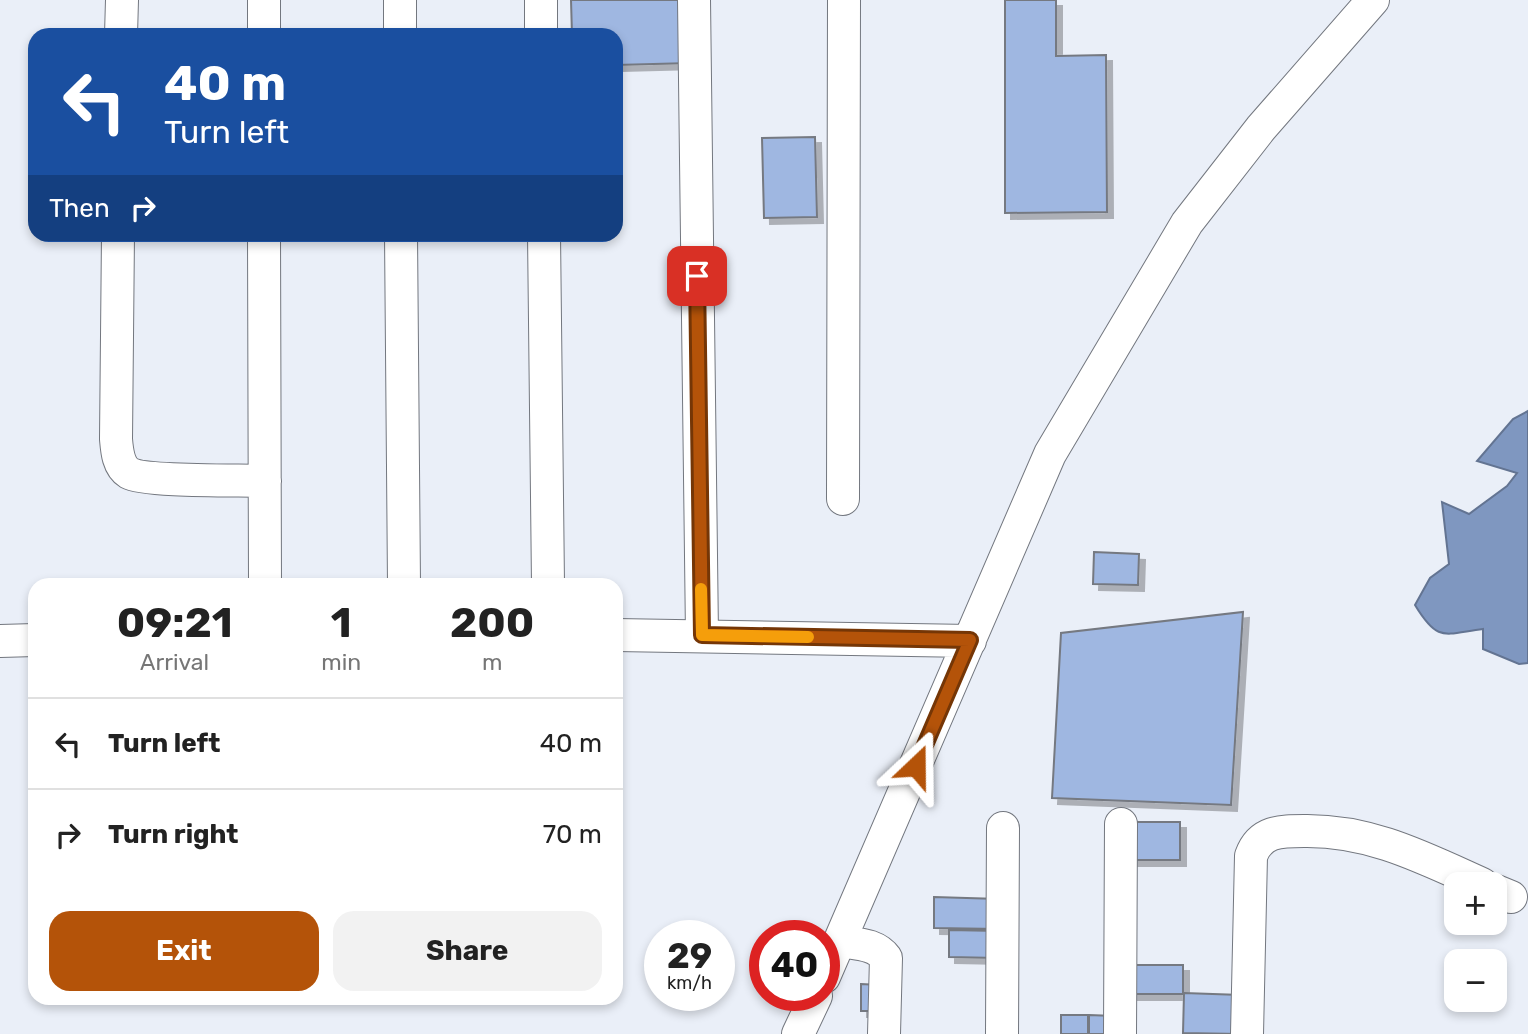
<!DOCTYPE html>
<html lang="en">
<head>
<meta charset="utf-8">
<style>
	body { margin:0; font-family:Rubik,sans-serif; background:#f2f2f2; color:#222; height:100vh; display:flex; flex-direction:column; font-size:26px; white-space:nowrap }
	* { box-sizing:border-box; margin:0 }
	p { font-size:23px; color:#767676 }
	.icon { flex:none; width:38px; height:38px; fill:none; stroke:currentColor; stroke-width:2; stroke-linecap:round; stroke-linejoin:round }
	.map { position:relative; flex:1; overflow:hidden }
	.panel { position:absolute; left:28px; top:578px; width:595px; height:427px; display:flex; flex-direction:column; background:#fff; border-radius:21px; box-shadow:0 4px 10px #0003 }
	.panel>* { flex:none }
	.banner { position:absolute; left:28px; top:28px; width:595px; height:214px; border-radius:21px; box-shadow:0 4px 10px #0003; background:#1a4fa0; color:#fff; overflow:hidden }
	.tools { position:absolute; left:1444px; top:872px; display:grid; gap:14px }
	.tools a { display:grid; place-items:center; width:63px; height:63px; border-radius:14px; background:#fff; box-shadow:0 4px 10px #0003; font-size:35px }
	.speed { position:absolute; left:644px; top:920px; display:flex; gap:14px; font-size:35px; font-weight:700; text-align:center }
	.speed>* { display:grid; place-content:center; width:91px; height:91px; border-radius:50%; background:#fff; box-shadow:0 4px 10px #0003; line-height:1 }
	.speed small { font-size:18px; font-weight:400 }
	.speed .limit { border:10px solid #d22; background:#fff; color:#111 }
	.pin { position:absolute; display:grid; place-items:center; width:60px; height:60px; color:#fff; margin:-30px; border-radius:14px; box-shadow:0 4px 10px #0006 }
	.me { position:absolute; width:77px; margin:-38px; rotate:23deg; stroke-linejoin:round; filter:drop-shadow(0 0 5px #0008) }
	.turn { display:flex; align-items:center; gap:24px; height:147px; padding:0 21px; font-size:32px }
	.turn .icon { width:91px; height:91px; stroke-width:2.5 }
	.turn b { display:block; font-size:49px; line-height:60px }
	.then { display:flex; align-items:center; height:66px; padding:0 21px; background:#0003; gap:14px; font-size:26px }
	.eta { display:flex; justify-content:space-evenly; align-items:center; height:119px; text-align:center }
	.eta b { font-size:42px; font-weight:700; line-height:49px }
	.cta { display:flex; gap:14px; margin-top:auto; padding:14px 21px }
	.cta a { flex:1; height:80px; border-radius:21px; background:#b45309; color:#fff; font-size:28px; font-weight:700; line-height:80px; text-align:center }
	.cta a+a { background:#f2f2f2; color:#222 }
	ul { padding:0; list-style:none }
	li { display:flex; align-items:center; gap:21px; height:91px; padding:0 21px; border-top:2px solid #e0e0e0 }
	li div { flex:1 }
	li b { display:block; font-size:26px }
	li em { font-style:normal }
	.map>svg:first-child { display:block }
	.water { fill:#7f97c0; stroke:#637492; stroke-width:2 }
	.building { fill:#9fb7e1; stroke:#757981; stroke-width:2; filter:url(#shadow) }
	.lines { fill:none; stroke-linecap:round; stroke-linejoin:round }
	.minor-casing { stroke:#73777f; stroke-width:34 }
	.minor { stroke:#fff; stroke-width:32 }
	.route-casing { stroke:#753606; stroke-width:18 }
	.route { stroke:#b45309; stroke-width:12 }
	.slow { stroke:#f59e0b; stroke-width:12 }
</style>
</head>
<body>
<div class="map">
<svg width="1528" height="1034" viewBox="0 0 1528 1034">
	<defs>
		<filter id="shadow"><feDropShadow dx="6" dy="6" stdDeviation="0" flood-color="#0004"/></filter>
	</defs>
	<rect width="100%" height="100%" fill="#eaeff8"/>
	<path class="water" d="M1528 411V663L1519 664 1483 649V629C1444 634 1438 643 1415 605L1430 578 1449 564 1442 502 1469 514 1507 486 1517 473 1477 461 1513 419Z"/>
	<path class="building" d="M571 0H689L691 63 616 65V35H572Z
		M1005 0H1056V56L1106 55 1107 212 1005 213Z
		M815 137 817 217 764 218 762 138Z
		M1094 552 1139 554 1138 585 1093 584Z
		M1243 612 1231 805 1052 798 1061 633Z
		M1130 822H1180V860H1130Z
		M934 897 999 899V929L934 928Z
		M949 930 999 931 998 958 949 957Z
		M1129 965H1183V994H1129Z
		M861 984 879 985 878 1011H861Z
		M1184 993 1241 995 1240 1034 1183 1033Z
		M1061 1015H1088V1034H1061Z
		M1089 1015 1114 1016 1113 1034H1089Z"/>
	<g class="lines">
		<defs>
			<path id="minor" d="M264 0V35
				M400 0V35
				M541 0V35
				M694 0 702 635
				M121 35 122 0
				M118 234 116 439C117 451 118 466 129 473 145 482 241 480 265 481
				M264 234 265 584
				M401 234 404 584
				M544 234 548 584
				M843 499 844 0
				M616 635 970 641
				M0 641 35 640
				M1494 890 1511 897
				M841 941C857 944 876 944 886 958L884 1034
				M824 977 1050 454 1187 223 1261 128 1373 0
				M798 1034 816 996
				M1002 1034 1003 828
				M1120 1034 1121 824
				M1247 1034 1251 856C1260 831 1280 831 1304 831 1370 830 1422 857 1482 884"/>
		</defs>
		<use href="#minor" class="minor-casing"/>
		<use href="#minor" class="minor"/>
	</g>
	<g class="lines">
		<defs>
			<path id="route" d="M697 276 702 635 970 640 916 766"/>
		</defs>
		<use href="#route" class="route-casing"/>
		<use href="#route" class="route"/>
		<path class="slow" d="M701 589 702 635 808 637"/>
	</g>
</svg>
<div class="tools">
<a>+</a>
<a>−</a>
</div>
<div class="speed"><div>29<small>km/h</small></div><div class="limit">40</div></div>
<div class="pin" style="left:697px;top:276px;background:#d93025"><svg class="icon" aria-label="arrive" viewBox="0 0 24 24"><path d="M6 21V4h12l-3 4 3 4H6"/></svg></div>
<svg class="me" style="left:916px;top:766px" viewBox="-20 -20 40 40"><path d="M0-17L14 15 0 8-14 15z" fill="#b45309" stroke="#fff" stroke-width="4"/></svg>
<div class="banner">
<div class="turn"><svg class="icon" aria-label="left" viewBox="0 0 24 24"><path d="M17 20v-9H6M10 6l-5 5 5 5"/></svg><div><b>40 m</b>Turn left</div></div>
<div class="then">Then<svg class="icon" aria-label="right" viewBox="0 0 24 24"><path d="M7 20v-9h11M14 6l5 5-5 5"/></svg></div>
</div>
<section class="panel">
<div class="eta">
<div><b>09:21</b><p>Arrival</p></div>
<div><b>1</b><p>min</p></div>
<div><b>200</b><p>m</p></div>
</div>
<ul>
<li><svg class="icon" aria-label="left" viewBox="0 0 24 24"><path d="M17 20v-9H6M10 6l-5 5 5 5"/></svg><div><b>Turn left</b></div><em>40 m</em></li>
<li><svg class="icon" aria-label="right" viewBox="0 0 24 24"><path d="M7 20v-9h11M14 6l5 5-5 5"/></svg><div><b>Turn right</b></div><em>70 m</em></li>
</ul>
<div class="cta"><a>Exit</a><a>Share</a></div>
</section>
</div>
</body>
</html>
